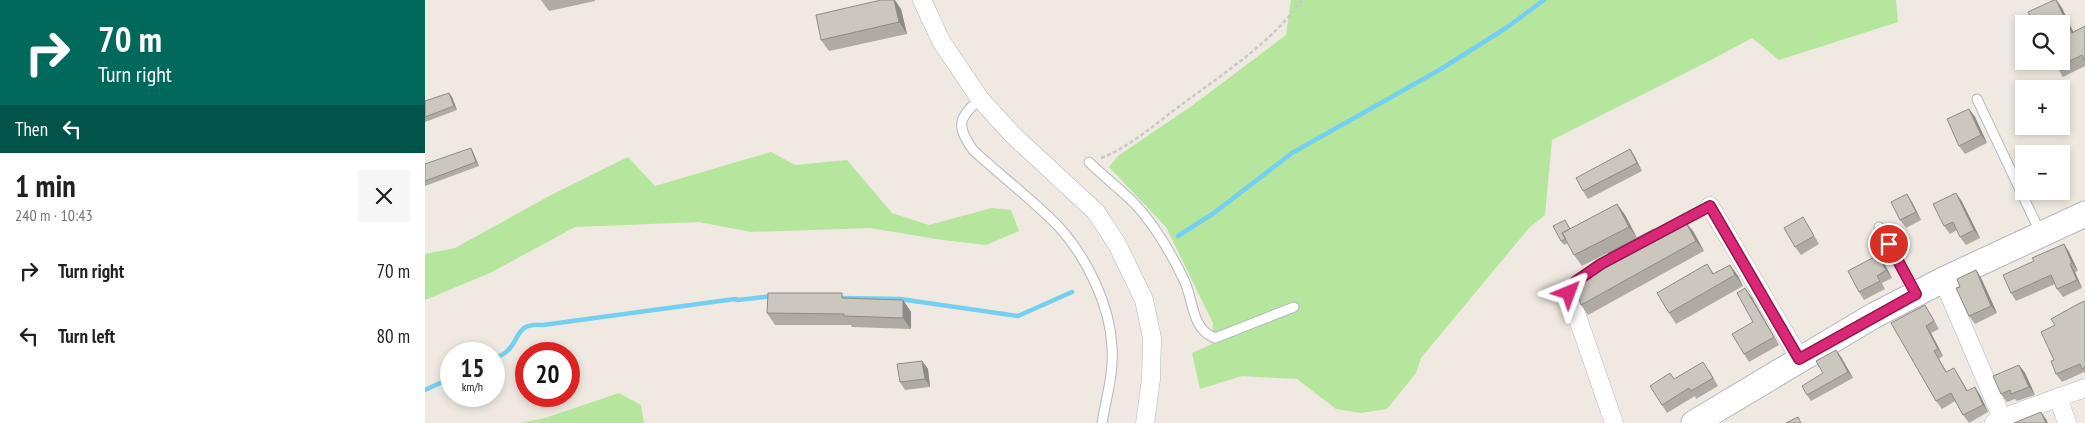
<!DOCTYPE html>
<html lang="en">
<head>
<meta charset="utf-8">
<style>
	body { margin:0; font-family:"PT Sans Narrow",sans-serif; background:#f6f6f6; color:#202124; height:100vh; display:flex; flex-direction:column; font-size:19px; white-space:nowrap }
	* { box-sizing:border-box; margin:0 }
	p { font-size:16px; color:#757577 }
	.icon { flex:none; width:28px; height:28px; fill:none; stroke:currentColor; stroke-width:2; stroke-linecap:round; stroke-linejoin:round }
	.map { position:relative; flex:1; overflow:hidden }
	.details { display:flex; flex-direction:column; background:#fff; width:425px }
	.details>* { flex:none }
	.hud { background:#00695c; color:#fff; overflow:hidden }
	.fabs { position:absolute; left:1590px; top:15px; display:grid; gap:10px }
	.fabs a { display:grid; place-items:center; width:55px; height:55px; border-radius:0px; background:#fff; box-shadow:0 2px 8px #0003; font-size:25px }
	.speed { position:absolute; left:15px; top:342px; display:flex; gap:10px; font-size:25px; font-weight:700; text-align:center }
	.speed>* { display:grid; place-content:center; width:65px; height:65px; border-radius:50%; background:#fff; box-shadow:0 2px 8px #0003; line-height:1 }
	.speed small { font-size:12px; font-weight:400 }
	.speed .limit { border:8px solid #d22; background:#fff; color:#111 }
	.pin { position:absolute; display:grid; place-items:center; width:42px; height:42px; color:#fff; margin:-21px; border:2px solid #fff; border-radius:50%; box-shadow:0 1px 5px #0007 }
	.me { position:absolute; width:55px; margin:-28px; rotate:44deg; stroke-linejoin:round; filter:drop-shadow(0 0 4px #0008) }
	.turn { display:flex; align-items:center; gap:18px; height:105px; padding:0 15px; font-size:22px }
	.turn .icon { width:65px; height:65px; stroke-width:2.5 }
	.turn b { display:block; font-size:35px; line-height:42px }
	.then { display:flex; align-items:center; height:48px; padding:0 15px; background:#0003; gap:10px; font-size:19px }
	.round { display:grid; place-items:center; flex:none; width:52px; height:52px; border-radius:0px; background:#f6f6f6 }
	.headline { display:flex; align-items:center; justify-content:space-between; height:85px; padding:0 15px }
	h1 { font-size:30px; font-weight:600; line-height:38px }
	ul { padding:0; list-style:none }
	li { display:flex; align-items:center; gap:15px; height:65px; padding:0 15px }
	li div { flex:1 }
	li b { display:block; font-size:19px }
	li em { font-style:normal }
	main { display:flex; flex:1; min-height:0 }
	.map>svg:first-child { display:block }
	.green { fill:#b6e59e }
	.lines { fill:none; stroke-linecap:round; stroke-linejoin:round }
	.stream { stroke:#75cff0; stroke-width:4.5 }
	.lane-casing { stroke:#b4b7c1; stroke-width:11 }
	.street-casing { stroke:#b4b7c1; stroke-width:19 }
	.secondary-casing { stroke:#b4b7c1; stroke-width:27 }
	.path { stroke:#c9c9c9; stroke-width:2.5; stroke-dasharray:4 2.5; stroke-linecap:butt }
	.lane { stroke:#fff; stroke-width:9 }
	.street { stroke:#fff; stroke-width:18 }
	.secondary { stroke:#fff; stroke-width:25 }
	.wall { fill:#afaba4 }
	.shaded-wall { fill:#8e8b86 }
	.building { fill:#cbc7bf; stroke:#8e8b86 }
	.route-casing { stroke:#8e194d; stroke-width:12 }
	.route { stroke:#db2777; stroke-width:9 }
</style>
</head>
<body>
<main>
<section class="details">
<div class="hud">
<div class="turn"><svg class="icon" aria-label="right" viewBox="0 0 24 24"><path d="M7 20v-9h11M14 6l5 5-5 5"/></svg><div><b>70 m</b>Turn right</div></div>
<div class="then">Then<svg class="icon" aria-label="left" viewBox="0 0 24 24"><path d="M17 20v-9H6M10 6l-5 5 5 5"/></svg></div>
</div>
<div class="headline"><div><h1>1 min</h1><p>240 m · 10:43</p></div><a class="round"><svg class="icon" aria-label="close" viewBox="0 0 24 24"><path d="M6 6l12 12M18 6L6 18"/></svg></a></div>
<ul>
<li><svg class="icon" aria-label="right" viewBox="0 0 24 24"><path d="M7 20v-9h11M14 6l5 5-5 5"/></svg><div><b>Turn right</b></div><em>70 m</em></li>
<li><svg class="icon" aria-label="left" viewBox="0 0 24 24"><path d="M17 20v-9H6M10 6l-5 5 5 5"/></svg><div><b>Turn left</b></div><em>80 m</em></li>
</ul>
</section>
<div class="map">
<svg width="1660" height="423" viewBox="0 0 1660 423">
	<rect width="100%" height="100%" fill="#efe9e1"/>
	<path class="green" d="M866 0H1471L1473 22 1354 60 1327 38 1284 61 1127 140 1120 215 1104 228 996 358 991 373 962 409 936 413 911 409 872 379 817 376 775 389 767 353 787 344 788 323 741 227 684 167 693 156 768 105 861 35Z
		M346 152 370 165 422 160 467 213 504 225 567 208 586 210 594 231 561 245 518 240 445 228 326 232 274 222 150 227 65 273 0 300V254L30 248 126 195 203 157 230 186Z
		M194 393 216 405 219 423H95L120 418Z"/>
	<g class="lines">
		<path class="stream" d="M753 236 789 213 867 153 1016 69 1081 28 1119 0
			M415 298 475 299 593 316 647 292
			M69 358C72 357 77 355 80 353 96 341 89 322 118 325L310 299 313 300 347 296
			M0 390 26 378"/>
		<defs>
			<path id="lane" d="M555 99C533 118 531 126 548 150 576 176 608 200 634 227 662 258 685 305 687 347 689 372 681 399 677 423
				M1552 99 1615 232
				M664 162C678 176 695 189 709 203 730 225 746 253 759 280 769 301 766 329 790 338L869 307
				M1454 227 1490 293
				M1224 239 1285 206
				M1151 282 1177 264 1197 253"/>
			<path id="street" d="M497 0 516 41 555 99 588 135 671 212 692 244 719 300 727 338 726 379 720 423
				M1285 206 1375 359
				M1518 280 1577 418 1569 423
				M1144 293 1189 423
				M1633 397 1642 423
				M1577 418 1660 388"/>
			<path id="secondary" d="M1269 423 1448 316 1518 280 1660 214"/>
		</defs>
		<use href="#lane" class="lane-casing"/>
		<use href="#street" class="street-casing"/>
		<use href="#secondary" class="secondary-casing"/>
		<path class="path" d="M676 158C705 147 730 124 756 105 799 73 845 44 877 0"/>
		<use href="#lane" class="lane"/>
		<use href="#street" class="street"/>
		<use href="#secondary" class="secondary"/>
	</g>
	<path class="wall" d="M116 0H170V1L124 11Z
		M1632 0 1637 8 1648 32 1660 26V66L1638 77 1629 62 1622 65 1620 61H1636Z
		M476 9 482 34 404 51 396 40Z
		M24 93 27 97 32 110 0 122V101Z
		M1544 109 1550 117 1562 143 1540 154 1534 146Z
		M1205 149 1210 157 1217 171 1163 199 1158 191Z
		M48 152 54 166 0 186V164Z
		M1536 200 1555 238 1541 245 1535 237 1532 230 1525 234 1519 226Z
		M1487 202 1496 220 1481 228 1475 220Z
		M1192 204 1200 215 1212 238 1268 231 1279 251 1163 315 1156 305 1188 261 1208 240 1157 266 1149 255 1143 243 1139 245 1136 241 1140 220 1145 229Z
		M1383 225 1394 244 1376 255 1370 247Z
		M1639 244 1644 252 1653 271 1650 272 1657 288 1638 297 1632 289 1630 284 1591 301 1586 293 1609 261Z
		M1459 263 1467 278 1457 283 1460 289 1439 300 1434 292Z
		M1282 264 1289 274 1305 265 1313 276 1318 286 1251 324 1244 313Z
		M1551 270 1556 278 1572 313 1550 324 1544 316 1535 287Z
		M1326 296 1354 345 1324 362 1319 354 1328 322Z
		M420 298 478 300 486 312V329L427 327 426 325H350L342 313Z
		M1660 301V374L1659 372 1637 382 1631 374 1629 360Z
		M1505 313 1514 329 1506 333 1518 356 1514 359 1522 372 1534 376 1543 391 1555 395 1563 412 1544 423 1538 415 1530 401 1517 409 1511 401 1466 323Z
		M1411 350 1416 357 1428 378 1386 401 1382 395 1398 373Z
		M497 361 503 369 505 387 480 390 475 382Z
		M1594 365 1600 373 1610 395 1592 401 1590 399 1582 402 1576 394Z
		M1284 370 1293 386 1271 399 1270 396 1242 413 1237 405 1250 379Z"/>
	<path class="shaded-wall" d="M469 0H470L476 9 482 34 474 22Z
		M1631 0 1637 8 1653 42 1647 33Z
		M24 93 27 97 32 110 29 106Z
		M1544 109 1550 117 1562 143 1556 135Z
		M46 148 48 152 54 166 51 162Z
		M1205 149 1210 157 1217 171 1212 163Z
		M1531 193 1536 200 1555 238 1549 230Z
		M1482 194 1487 202 1496 220 1491 212Z
		M1192 204 1200 215 1212 238 1204 227Z
		M1260 221 1268 231 1279 251 1271 241Z
		M1639 244 1644 252 1653 271 1647 263Z
		M1453 255 1459 263 1467 278 1461 270Z
		M1645 264 1650 272 1657 288 1652 280Z
		M1305 265 1313 276 1318 286 1310 275Z
		M1551 270 1556 278 1572 313 1566 306Z
		M1320 288 1326 296 1354 345 1349 337Z
		M478 300 486 312V329L478 318Z
		M1501 326 1506 333 1518 356 1513 349Z
		M1411 350 1416 357 1428 378 1423 372Z
		M497 361 503 369 505 387 500 379Z
		M1594 365 1600 373 1610 395 1604 387Z
		M1550 387 1555 395 1563 412 1558 405Z
		M1616 412 1621 419 1623 423H1621Z"/>
	<path class="building" d="M456 0H469L474 22 396 40 391 15Z
		M1629 0H1631L1647 33 1660 26V61L1657 55 1632 67 1629 61H1636V24H1609L1603 12Z
		M24 93 29 106 0 117V101Z
		M1544 109 1556 135 1534 146 1522 119Z
		M46 148 51 162 0 181V164Z
		M1205 149 1212 163 1158 191 1151 178Z
		M1531 193 1549 230 1535 237 1528 222 1519 226 1508 204Z
		M1482 194 1491 212 1475 220 1466 202Z
		M1192 204 1204 227 1149 255 1137 233Z
		M1378 217 1389 236 1370 247 1359 228Z
		M1140 220 1145 229 1137 233 1141 239 1136 241 1128 226Z
		M1260 221 1271 241 1156 305 1148 282 1188 261 1183 253 1229 229 1233 236Z
		M1639 244 1647 263 1645 264 1652 280 1632 289 1626 275 1586 293 1578 275 1609 261 1607 258Z
		M1453 255 1461 270 1452 276 1455 281 1434 292 1423 271Z
		M1282 264 1288 274 1305 265 1310 275 1244 313 1232 293Z
		M1551 270 1566 306 1544 316 1531 288 1535 287 1532 279Z
		M1320 288 1349 337 1319 354 1307 334 1328 322 1312 293Z
		M343 293H417V298L478 300V318L419 316V314L342 313Z
		M1660 301V367L1657 369 1655 364 1631 374 1626 361 1629 360 1616 332 1630 325 1626 319 1653 304Z
		M1500 305 1509 321 1501 326 1513 349 1509 351 1521 372 1529 368 1542 391 1550 387 1558 405 1538 415 1526 393 1511 401 1466 323Z
		M1411 350 1423 372 1382 395 1377 386 1398 373 1391 361Z
		M497 361 500 379 475 382 472 364Z
		M1278 362 1288 378 1266 391 1264 388 1237 405 1225 386 1245 373 1249 379Z
		M1594 365 1604 387 1586 394 1585 390 1576 394 1568 376Z
		M1616 412 1621 423H1589Z
		M1373 417 1376 423H1361Z"/>
	<g class="lines">
		<defs>
			<path id="route" d="M1144 293 1150 282 1176 264 1285 206 1374 359 1491 294 1464 244"/>
		</defs>
		<use href="#route" class="route-casing"/>
		<use href="#route" class="route"/>
	</g>
</svg>
<div class="fabs">
<a><svg class="icon" aria-label="search" viewBox="0 0 24 24"><circle cx="10" cy="10" r="6"/><path d="M15 15l6 6"/></svg></a>
<a>+</a>
<a>−</a>
</div>
<div class="speed"><div>15<small>km/h</small></div><div class="limit">20</div></div>
<div class="pin" style="left:1464px;top:244px;background:#d93025"><svg class="icon" aria-label="arrive" viewBox="0 0 24 24"><path d="M6 21V4h12l-3 4 3 4H6"/></svg></div>
<svg class="me" style="left:1144px;top:293px" viewBox="-20 -20 40 40"><path d="M0-17L14 15 0 8-14 15z" fill="#db2777" stroke="#fff" stroke-width="4"/></svg>
</div>
</main>
</body>
</html>
